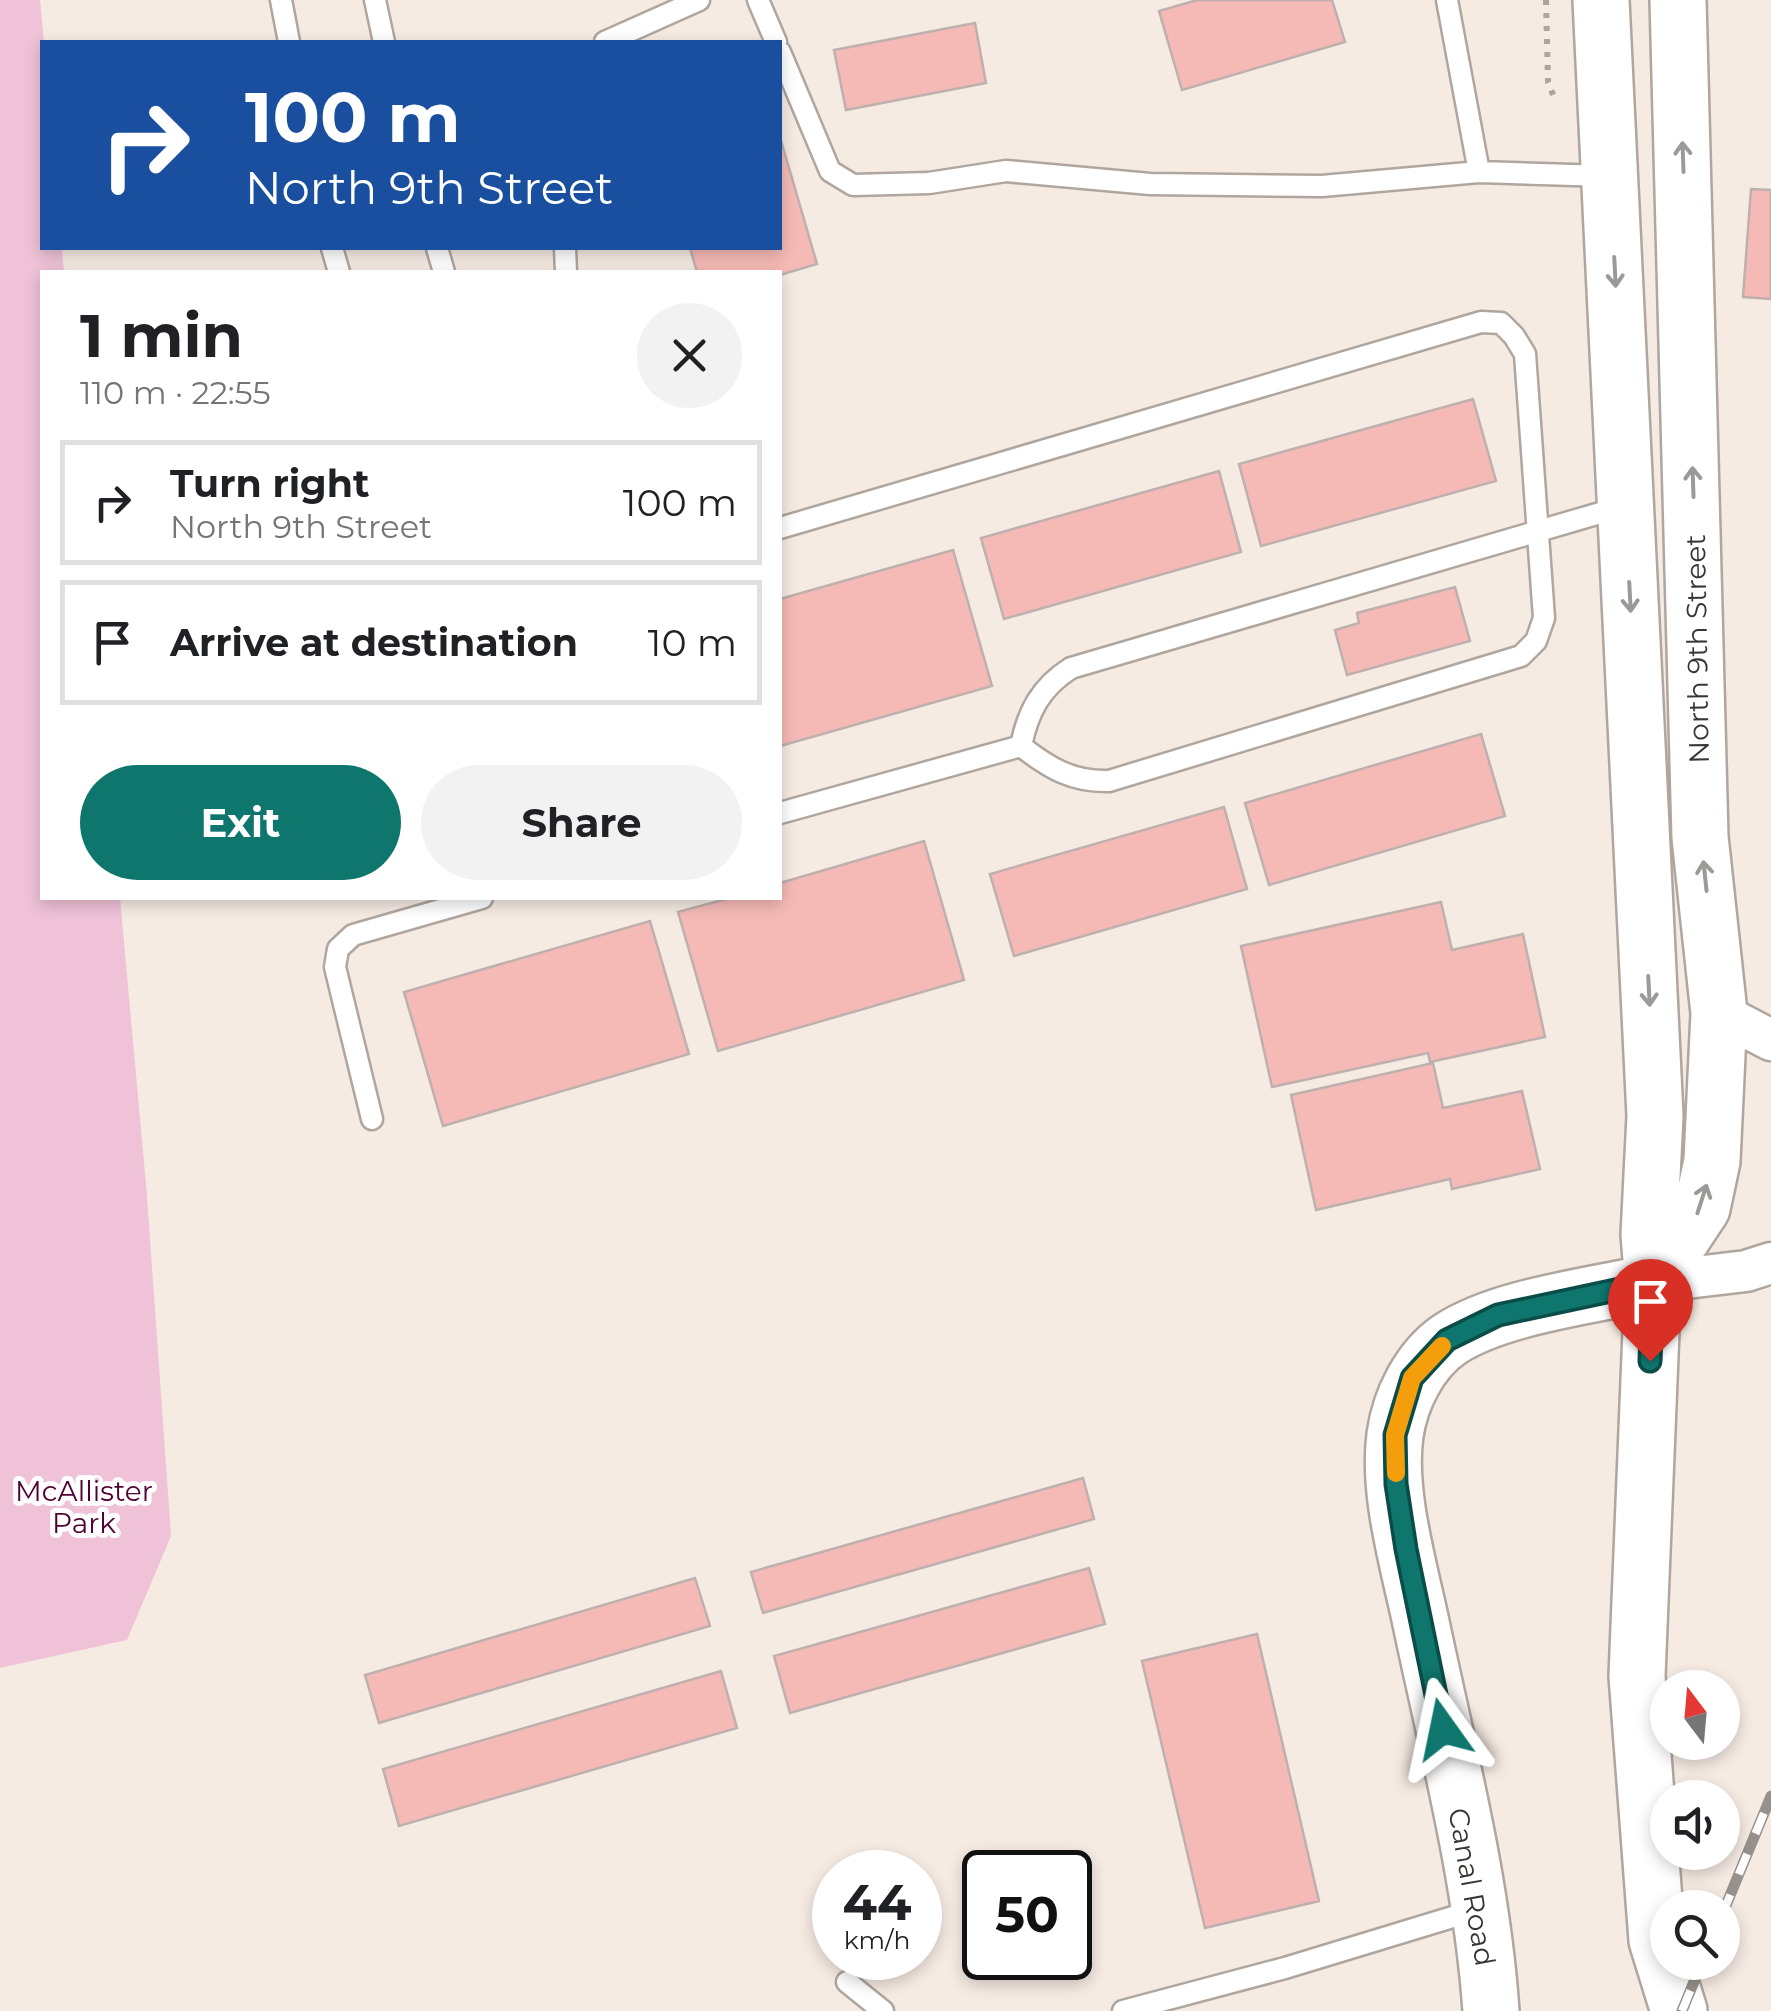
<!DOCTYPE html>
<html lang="en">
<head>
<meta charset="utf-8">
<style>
	body { margin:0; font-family:Montserrat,sans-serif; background:#f2f2f2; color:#202124; height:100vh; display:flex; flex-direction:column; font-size:38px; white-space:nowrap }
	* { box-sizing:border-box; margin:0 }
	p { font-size:32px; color:#757577 }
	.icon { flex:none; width:55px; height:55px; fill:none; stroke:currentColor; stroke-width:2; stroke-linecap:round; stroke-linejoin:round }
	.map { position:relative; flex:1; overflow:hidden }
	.side { position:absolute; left:40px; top:270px; width:742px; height:630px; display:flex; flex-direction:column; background:#fff; border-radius:0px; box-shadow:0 5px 15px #0003 }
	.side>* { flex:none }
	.guide { position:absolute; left:40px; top:40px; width:742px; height:210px; border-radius:0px; box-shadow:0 5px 15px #0003; background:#1a4fa0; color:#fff; overflow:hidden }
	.needle { width:65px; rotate:344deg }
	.tools { position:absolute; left:1650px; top:1670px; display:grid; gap:20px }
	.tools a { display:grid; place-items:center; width:90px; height:90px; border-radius:50%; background:#fff; box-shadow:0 5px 15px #0003; font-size:50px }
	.speed { position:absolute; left:812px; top:1850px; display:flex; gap:20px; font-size:50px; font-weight:700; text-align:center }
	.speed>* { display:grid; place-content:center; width:130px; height:130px; border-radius:50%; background:#fff; box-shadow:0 5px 15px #0003; line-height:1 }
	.speed small { font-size:25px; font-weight:400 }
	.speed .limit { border:5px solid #111; border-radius:15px; background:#fff; color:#111 }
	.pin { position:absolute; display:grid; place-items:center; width:85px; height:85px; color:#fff; margin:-102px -42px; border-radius:50% 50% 50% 0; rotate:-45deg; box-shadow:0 0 10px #0007 }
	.pin .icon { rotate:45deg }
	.me { position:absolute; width:110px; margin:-55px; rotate:348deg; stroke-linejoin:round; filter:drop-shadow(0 0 8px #0008) }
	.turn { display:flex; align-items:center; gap:35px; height:210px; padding:0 40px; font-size:45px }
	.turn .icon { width:130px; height:130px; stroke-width:2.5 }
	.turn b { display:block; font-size:70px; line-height:85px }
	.round { display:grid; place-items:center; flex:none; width:105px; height:105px; border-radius:52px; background:#f2f2f2 }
	.head { display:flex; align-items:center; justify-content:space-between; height:170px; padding:0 40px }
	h1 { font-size:60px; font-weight:700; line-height:75px }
	.cta { display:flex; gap:20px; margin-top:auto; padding:20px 40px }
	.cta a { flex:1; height:115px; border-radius:60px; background:#0f766e; color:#fff; font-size:40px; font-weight:700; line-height:115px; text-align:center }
	.cta a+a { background:#f2f2f2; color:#202124 }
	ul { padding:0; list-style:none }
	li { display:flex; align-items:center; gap:30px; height:125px; margin:0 20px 15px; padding:0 20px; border:5px solid #e0e0e0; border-radius:0px }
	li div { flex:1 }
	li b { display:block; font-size:38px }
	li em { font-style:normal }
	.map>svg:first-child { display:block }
	.green { fill:#efc2d7 }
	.building { fill:#f6bab6; stroke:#beb0af; stroke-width:2.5 }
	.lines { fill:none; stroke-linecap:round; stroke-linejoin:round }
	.lane-casing { stroke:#b0a69e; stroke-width:25 }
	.street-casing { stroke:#b0a69e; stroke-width:45 }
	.secondary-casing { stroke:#b0a69e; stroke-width:60 }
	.path { stroke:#aca49e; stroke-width:6; stroke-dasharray:5 8; stroke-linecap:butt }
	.lane { stroke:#fff; stroke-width:20 }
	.street { stroke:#fff; stroke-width:40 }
	.secondary { stroke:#fff; stroke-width:55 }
	.rail-casing { stroke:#98918b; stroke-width:11 }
	.rail { stroke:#fff; stroke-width:8; stroke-dasharray:22; stroke-linecap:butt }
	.oneway { stroke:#9c9a98 }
	.route-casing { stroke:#0a4d48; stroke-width:25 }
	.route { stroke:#0f766e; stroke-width:18 }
	.slow { stroke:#f59e0b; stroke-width:18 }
	.labels { text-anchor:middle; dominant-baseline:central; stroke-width:10; stroke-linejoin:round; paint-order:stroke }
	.street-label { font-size:28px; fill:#393532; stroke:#fff }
	.park-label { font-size:28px; fill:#500234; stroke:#fff }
</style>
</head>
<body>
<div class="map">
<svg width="1771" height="2011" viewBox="0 0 1771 2011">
	<rect width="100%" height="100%" fill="#f6ebe3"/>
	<path class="green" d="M0 0H40L44 42 42 248H62L64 272H42V898H120L147 1196 171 1536 127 1640 0 1668Z"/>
	<path class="building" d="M1197 0H1332L1345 42 1182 90 1159 11Z
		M975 23 986 83 846 110 834 50Z
		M780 137 817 264 780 275V272H697L690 248H780Z
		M1751 189 1771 190V299L1743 297Z
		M1473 399 1496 481 1261 546 1239 464Z
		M1219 471 1241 552 1004 619 981 538Z
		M953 550 992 686 780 746V599Z
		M1455 587 1470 641 1347 675 1335 630 1359 623 1357 613Z
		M1481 734 1505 816 1269 885 1245 803Z
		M1224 807 1247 889 1014 956 990 874Z
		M924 841 964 980 718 1051 678 912 730 898H780V883Z
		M1441 902 1452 950 1523 934 1545 1037 1430 1062 1428 1053 1272 1087 1241 946Z
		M650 921 689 1054 443 1126 404 992Z
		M1433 1063 1443 1108 1522 1091 1540 1169 1452 1189 1450 1179 1316 1210 1291 1095Z
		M1083 1478 1094 1519 763 1613 751 1572Z
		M1089 1568 1105 1624 790 1713 774 1656Z
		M695 1578 710 1626 379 1723 365 1675Z
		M1257 1634 1319 1901 1205 1928 1142 1661Z
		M721 1671 737 1728 399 1826 383 1769Z"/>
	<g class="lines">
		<defs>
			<path id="lane" d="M281 0 289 42
				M375 0 384 42
				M758 0 776 42
				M1447 0 1479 172 1606 176
				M605 42 699 0
				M780 52 830 171 853 185 929 183 1006 171 1150 184 1322 186 1479 172
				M332 248 339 272
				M437 248 444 272
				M565 248 566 272
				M780 528 1481 322 1501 323 1514 336 1525 354 1544 618 1536 641 1521 656 1109 781C1072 782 1049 768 1021 746
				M780 813 1021 746C1028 711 1041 687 1071 668L1624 506
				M372 1119 335 967 338 949 353 935 482 898
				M847 1982 883 2011
				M1123 2011 1285 1968 1479 1909"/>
			<path id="street" d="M1719 1013 1771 1040
				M1653 1282 1746 1271 1771 1263"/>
			<path id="secondary" d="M1601 0 1655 1116 1649 1235 1653 1282 1637 1676 1657 1940 1679 2011
				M1653 1282 1702 1208 1712 1161 1719 1013 1700 837 1678 0
				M1491 2011C1482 1880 1448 1751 1421 1623 1409 1566 1387 1493 1395 1435 1400 1400 1419 1360 1450 1339 1501 1306 1592 1296 1653 1282"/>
		</defs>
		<use href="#lane" class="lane-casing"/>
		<use href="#street" class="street-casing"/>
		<use href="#secondary" class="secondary-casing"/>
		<path class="path" d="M1546 0 1548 82 1556 102"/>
		<use href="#lane" class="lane"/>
		<use href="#street" class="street"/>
		<use href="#secondary" class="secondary"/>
		<defs>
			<path id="rail" d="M1722 1915 1771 1796
				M1682 2011 1702 1962"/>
		</defs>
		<use href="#rail" class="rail-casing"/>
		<use href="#rail" class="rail"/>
	</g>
	<defs><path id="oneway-shaft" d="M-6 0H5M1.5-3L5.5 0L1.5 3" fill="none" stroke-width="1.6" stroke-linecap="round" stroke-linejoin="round" transform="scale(2.5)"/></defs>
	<g class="oneway">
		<use href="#oneway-shaft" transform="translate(1683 157) rotate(-92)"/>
		<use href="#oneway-shaft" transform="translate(1615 272) rotate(87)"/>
		<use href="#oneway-shaft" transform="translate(1693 482) rotate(-92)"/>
		<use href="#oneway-shaft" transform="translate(1630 597) rotate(87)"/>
		<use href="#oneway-shaft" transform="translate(1705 876) rotate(-96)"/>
		<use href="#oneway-shaft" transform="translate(1649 991) rotate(87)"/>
		<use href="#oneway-shaft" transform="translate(1702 1199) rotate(-72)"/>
	</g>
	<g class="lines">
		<defs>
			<path id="route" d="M1443 1729 1406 1549 1396 1484 1395 1435 1412 1378 1447 1340 1498 1315 1653 1282 1650 1361"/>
		</defs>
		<use href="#route" class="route-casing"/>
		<use href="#route" class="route"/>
		<path class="slow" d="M1396 1473 1395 1435 1412 1378 1442 1346"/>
	</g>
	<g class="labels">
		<g class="street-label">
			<text transform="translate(1697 649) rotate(-91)">North 9th Street</text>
			<text transform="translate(1472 1887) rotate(80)">Canal Road</text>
		</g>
		<g class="park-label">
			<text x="84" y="1491">McAllister<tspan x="84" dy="32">Park</tspan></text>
		</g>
	</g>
</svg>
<div class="tools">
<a><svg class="needle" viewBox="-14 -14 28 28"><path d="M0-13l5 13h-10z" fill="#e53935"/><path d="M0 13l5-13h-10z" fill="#757577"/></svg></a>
<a><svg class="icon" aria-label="sound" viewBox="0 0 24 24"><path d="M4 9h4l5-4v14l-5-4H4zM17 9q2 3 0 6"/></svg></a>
<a><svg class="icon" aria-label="search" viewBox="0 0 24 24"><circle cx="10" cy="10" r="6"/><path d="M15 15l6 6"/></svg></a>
</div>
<div class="speed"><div>44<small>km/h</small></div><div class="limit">50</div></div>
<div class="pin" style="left:1650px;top:1361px;background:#d93025"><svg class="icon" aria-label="arrive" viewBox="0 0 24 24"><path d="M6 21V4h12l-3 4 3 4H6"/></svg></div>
<svg class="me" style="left:1443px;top:1729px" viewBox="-20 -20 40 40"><path d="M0-17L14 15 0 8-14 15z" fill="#0f766e" stroke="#fff" stroke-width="4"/></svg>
<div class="guide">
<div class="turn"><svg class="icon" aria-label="right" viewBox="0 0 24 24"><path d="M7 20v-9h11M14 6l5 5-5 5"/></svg><div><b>100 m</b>North 9th Street</div></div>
</div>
<section class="side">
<div class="head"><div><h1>1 min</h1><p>110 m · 22:55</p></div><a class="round"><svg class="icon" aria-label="close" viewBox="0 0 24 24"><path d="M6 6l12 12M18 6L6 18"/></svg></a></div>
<ul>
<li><svg class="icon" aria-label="right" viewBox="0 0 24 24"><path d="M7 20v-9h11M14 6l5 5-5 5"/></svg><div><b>Turn right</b><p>North 9th Street</p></div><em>100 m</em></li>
<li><svg class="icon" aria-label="arrive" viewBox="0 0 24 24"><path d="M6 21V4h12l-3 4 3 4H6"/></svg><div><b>Arrive at destination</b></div><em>10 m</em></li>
</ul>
<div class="cta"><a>Exit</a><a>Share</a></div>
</section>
</div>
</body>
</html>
